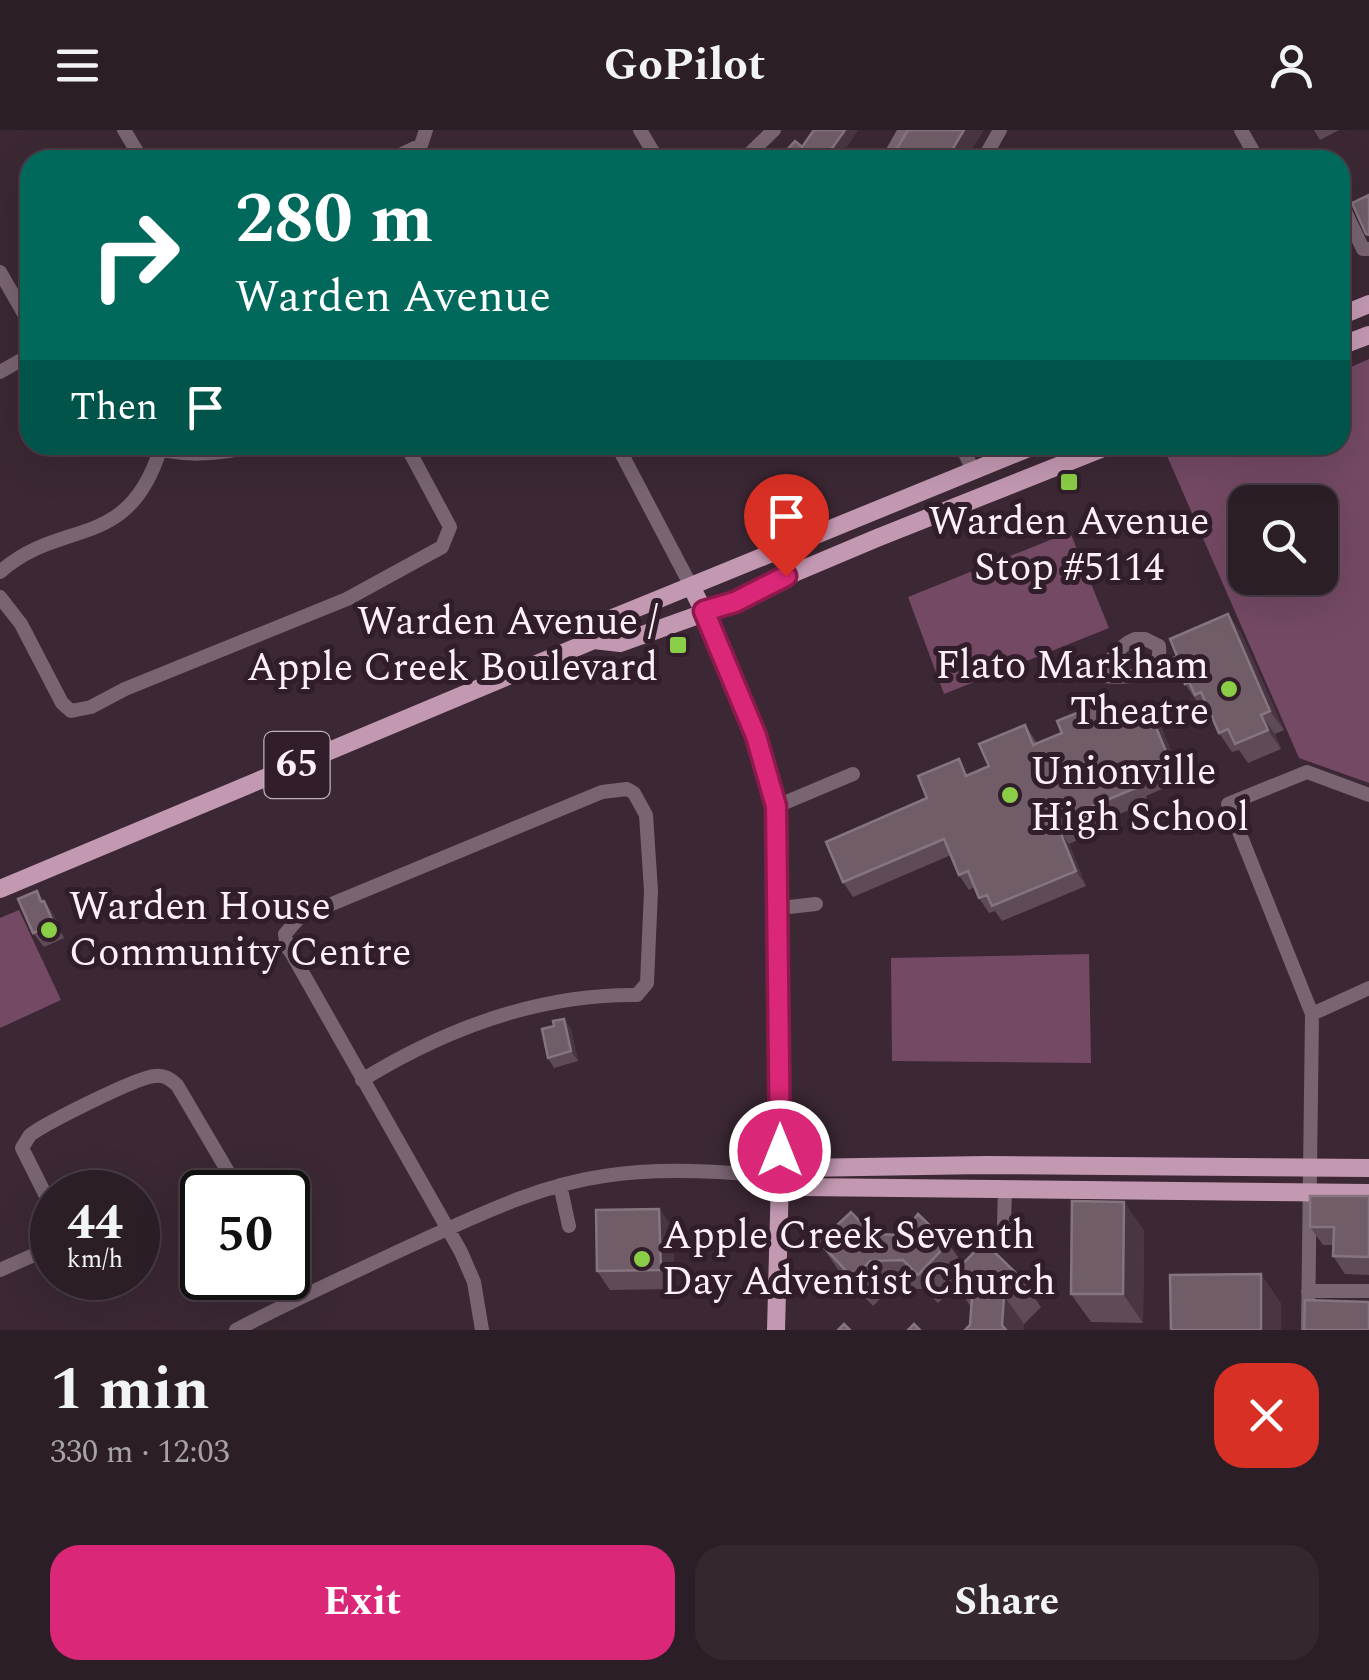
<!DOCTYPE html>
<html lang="en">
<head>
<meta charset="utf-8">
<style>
	body { margin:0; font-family:Spectral,serif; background:#34272f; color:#f1f3f6; height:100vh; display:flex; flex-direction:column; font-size:38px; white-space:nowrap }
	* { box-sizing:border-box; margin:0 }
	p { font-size:32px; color:#a6a2a7 }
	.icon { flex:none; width:55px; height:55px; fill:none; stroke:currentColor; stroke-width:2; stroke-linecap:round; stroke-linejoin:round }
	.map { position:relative; height:1200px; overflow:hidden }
	.side { display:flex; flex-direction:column; background:#2c1e27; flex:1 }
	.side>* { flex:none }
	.hud { position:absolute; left:20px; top:20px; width:1330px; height:305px; border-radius:30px; box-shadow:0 10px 40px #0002,0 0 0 2px #483c44; background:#00695c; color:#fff; overflow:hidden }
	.fabs { position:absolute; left:1228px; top:355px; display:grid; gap:20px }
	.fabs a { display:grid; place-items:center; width:110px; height:110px; border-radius:20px; background:#2c1e27; box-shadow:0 10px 40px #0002,0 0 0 2px #483c44; font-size:50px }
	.speed { position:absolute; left:30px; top:1040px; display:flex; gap:20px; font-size:50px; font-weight:700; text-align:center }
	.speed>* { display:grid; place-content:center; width:130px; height:130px; border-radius:50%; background:#2c1e27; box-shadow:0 10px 40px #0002,0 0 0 2px #483c44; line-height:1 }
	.speed small { font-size:25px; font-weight:400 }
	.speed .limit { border:5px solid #111; border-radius:15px; background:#fff; color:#111 }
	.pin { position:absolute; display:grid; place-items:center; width:85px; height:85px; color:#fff; margin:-102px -42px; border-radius:50% 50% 50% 0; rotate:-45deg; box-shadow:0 0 10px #0007 }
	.pin .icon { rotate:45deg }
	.me { position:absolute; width:110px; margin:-55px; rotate:0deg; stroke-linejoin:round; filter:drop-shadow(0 0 8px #0008) }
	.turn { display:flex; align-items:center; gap:35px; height:210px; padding:0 50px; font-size:45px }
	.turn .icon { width:130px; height:130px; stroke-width:2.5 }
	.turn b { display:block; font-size:70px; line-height:85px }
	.then { display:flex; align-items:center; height:95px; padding:0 50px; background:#0003; gap:20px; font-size:38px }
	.round { display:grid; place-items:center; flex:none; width:105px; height:105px; border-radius:30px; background:#34272f }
	.head { display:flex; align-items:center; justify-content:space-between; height:170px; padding:0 50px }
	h1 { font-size:60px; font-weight:700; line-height:75px }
	.action { display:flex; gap:20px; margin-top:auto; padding:20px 50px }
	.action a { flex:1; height:115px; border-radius:30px; background:#db2777; color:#fff; font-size:40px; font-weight:700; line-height:115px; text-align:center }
	.action a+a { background:#34272f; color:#f1f3f6 }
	header { display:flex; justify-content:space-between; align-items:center; height:130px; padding:0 50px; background:#2c1e27; font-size:45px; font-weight:700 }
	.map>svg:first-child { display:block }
	.green { fill:#744964; fill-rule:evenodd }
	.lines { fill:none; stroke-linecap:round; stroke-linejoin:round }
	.minor { stroke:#796471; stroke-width:14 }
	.major { stroke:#c399b2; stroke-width:18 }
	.wall { fill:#5f4b57 }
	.shaded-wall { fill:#493642 }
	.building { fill:#705d68; stroke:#86747f; stroke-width:2.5 }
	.route-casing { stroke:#8e194d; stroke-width:25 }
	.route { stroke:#db2777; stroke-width:18 }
	.poi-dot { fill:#8ace47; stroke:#311e2a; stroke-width:4 }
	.labels { text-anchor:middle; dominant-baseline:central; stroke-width:10; stroke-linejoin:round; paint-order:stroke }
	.shield { fill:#311e2a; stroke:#c0b1ba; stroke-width:2.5 }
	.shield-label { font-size:38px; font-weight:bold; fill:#fdf0f8 }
	.poi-label { font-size:40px; fill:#fdf0f8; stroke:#311e2a; text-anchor:start }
</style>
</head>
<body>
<header><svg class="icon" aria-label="menu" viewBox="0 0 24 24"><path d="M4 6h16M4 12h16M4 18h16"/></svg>GoPilot<svg class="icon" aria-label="person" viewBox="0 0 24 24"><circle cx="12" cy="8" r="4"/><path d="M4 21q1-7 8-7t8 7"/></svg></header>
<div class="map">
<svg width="1369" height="1200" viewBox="0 0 1369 1200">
	<rect width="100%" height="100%" fill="#3b2834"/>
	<path class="green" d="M1369 229V653L1299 628 1164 319 1173 315H1340V242ZM1320 372V448H1245V372Z
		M1070 402 1109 498 944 564 908 467Z
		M19 780 61 870 0 898V788Z
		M1089 824 1091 933 892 931 891 828Z"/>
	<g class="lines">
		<path class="minor" d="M124 0 142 30
			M640 0 658 30
			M1241 0 1258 30
			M389 30 421 15 426 0
			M743 30 774 0
			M888 30 905 0
			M983 30 1000 0
			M1341 73 1363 119H1369
			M0 142 30 194
			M0 242 30 225
			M147 315C179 328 222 325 255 315
			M617 315 691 456
			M961 315 973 340
			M0 442C62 387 127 423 160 320
			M0 467 21 494 62 573 71 581 91 577 125 559 347 469 442 417 450 397 406 315
			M1135 509H1145L1159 516C1163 549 1125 548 1101 546 1109 530 1120 515 1135 509Z
			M777 676 853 644
			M780 778 816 774
			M1312 884 1369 858
			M362 950C445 899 539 864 637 865L647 853 651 761 646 685 634 663 627 659 602 662 310 783 298 789 285 804 287 817 292 824 461 1122 474 1152 482 1200
			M560 1055 569 1096
			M52 1078 22 1018 30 1005C46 993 137 947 155 946 165 945 170 949 177 955L240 1062
			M1004 1094 1005 1059
			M0 1140 52 1117
			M288 1143 301 1166
			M1308 1161H1369
			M236 1200C297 1168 360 1139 423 1110 481 1084 540 1055 604 1046 660 1037 723 1041 780 1047
			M1308 1200 1312 884 1228 674 1307 642 1369 665"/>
		<path class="major" d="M1340 186 1369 174
			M1340 216 1369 205
			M691 456 715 504 756 606 777 676 780 1047 776 1200
			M594 510 610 489 1036 315
			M0 759 594 510 620 513 735 472 756 459 877 408 1111 315
			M780 1047 801 1057 1369 1063
			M780 1047 800 1038 986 1035 1369 1038"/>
	</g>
	<path class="wall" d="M858 0 837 30H778L802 17Z
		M1314 0H1339L1320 10Z
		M1340 96 1352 121 1340 126Z
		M1228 484 1241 503 1284 600 1275 604 1281 619 1248 633 1239 620 1232 622 1219 603 1210 584H1209L1200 572 1198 573 1185 554 1177 526Z
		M1102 573 1112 587 1146 573 1157 587 1183 650 1146 666 1148 672 1096 694 1098 700 1069 714 1086 756 1002 791 995 781 989 783 979 768 974 757 969 760 959 745 951 725 853 767 843 752 927 668 970 644 989 636 1025 595 1037 613 1062 603Z
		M37 761 54 785 64 808 44 817 33 803Z
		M564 889 571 899 578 931 554 938 548 928 554 896Z
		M1369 1066V1145L1345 1144 1333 1126V1115H1323L1310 1097Z
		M659 1079 673 1098 674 1159 610 1160 597 1141Z
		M1144 1100 1143 1193 1091 1192 1071 1164Z
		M872 1104 948 1113 963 1134 1021 1148 1041 1177 1024 1194 1023 1200H965L970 1195 971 1177 956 1155 938 1173 923 1159H890L873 1176 839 1141 819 1112Z"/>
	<path class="shaded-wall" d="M845 0H858L840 27 833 17Z
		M964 0H984L965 30H946Z
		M1228 484 1241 503 1284 600 1270 581Z
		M1146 573 1157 587 1183 650 1172 636Z
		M1261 585 1275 604 1281 619 1268 600Z
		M1059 699 1069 714 1086 756 1076 741Z
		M37 761 54 785 64 808 41 772Z
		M564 889 571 899 578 931 571 921Z
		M1124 1072 1144 1100 1143 1193 1123 1164Z
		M659 1079 673 1098 674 1159 661 1140Z
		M1261 1144 1281 1173V1200H1261Z
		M1004 1166 1024 1194 1023 1200H1005L1002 1195Z"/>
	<path class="building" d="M814 0H845L833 17 820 30H778L795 11 802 17Z
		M908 0H964L946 30H890Z
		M1369 65V105L1366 104 1352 73Z
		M1340 98 1349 116 1340 120Z
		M1228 484 1270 581 1261 585 1268 600 1235 614 1228 599 1219 603 1201 562 1195 565 1189 552 1185 554 1173 528 1177 526 1170 509Z
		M1102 573 1108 589 1146 573 1172 636 1135 651 1138 657 1085 679 1088 686 1059 699 1076 741 992 776 987 765 979 768 968 741 959 745 944 709 843 752 826 712 927 668 918 646 959 629 966 646 989 636 979 614 1025 595 1033 615 1062 603 1057 591Z
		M37 761 41 772 44 771 54 794 33 803 18 769Z
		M564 889 571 921 548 928 542 899 554 896 553 891Z
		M1310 1066H1369V1127L1333 1126 1334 1097H1310Z
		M1072 1071 1124 1072 1123 1164H1071Z
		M659 1079 661 1140 597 1141 596 1080Z
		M851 1082 872 1104 902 1105 918 1084 948 1113 918 1145 903 1130 870 1131 853 1148 819 1112Z
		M984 1112 1021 1148 1004 1166 1002 1195 1006 1200H965L970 1195 972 1168 950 1147Z
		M1261 1144V1200H1171L1170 1145Z
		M1305 1170 1369 1172V1200H1304Z
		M844 1194 850 1200H838Z
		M914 1194 920 1200H908Z"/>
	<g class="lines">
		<defs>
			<path id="route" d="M780 1021 776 676 756 606 704 481 735 472 786 446"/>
		</defs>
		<use href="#route" class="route-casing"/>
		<use href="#route" class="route"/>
	</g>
	<g class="poi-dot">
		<rect x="1059" y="342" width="20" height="20" rx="5"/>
		<rect x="668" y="505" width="20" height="20" rx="5"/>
		<circle cx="1229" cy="559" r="10"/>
		<circle cx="1010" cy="665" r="10"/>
		<circle cx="49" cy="800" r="10"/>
		<circle cx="642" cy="1129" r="10"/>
	</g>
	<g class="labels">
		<rect class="shield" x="264.5" y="602" width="65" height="66" rx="8"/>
		<g class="shield-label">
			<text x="297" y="635">65</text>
		</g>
		<g class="poi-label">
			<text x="1069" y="392" text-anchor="middle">Warden Avenue<tspan x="1069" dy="46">Stop #5114</tspan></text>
			<text x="658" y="492" text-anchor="end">Warden Avenue /<tspan x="658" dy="46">Apple Creek Boulevard</tspan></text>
			<text x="1209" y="536" text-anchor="end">Flato Markham<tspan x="1209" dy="46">Theatre</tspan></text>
			<text x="1030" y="642">Unionville<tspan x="1030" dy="46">High School</tspan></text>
			<text x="69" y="777">Warden House<tspan x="69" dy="46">Community Centre</tspan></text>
			<text x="662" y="1106">Apple Creek Seventh<tspan x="662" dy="46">Day Adventist Church</tspan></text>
		</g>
	</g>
</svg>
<div class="fabs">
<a><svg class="icon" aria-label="search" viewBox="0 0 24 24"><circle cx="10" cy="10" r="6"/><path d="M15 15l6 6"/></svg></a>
</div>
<div class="speed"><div>44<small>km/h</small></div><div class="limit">50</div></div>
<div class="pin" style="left:786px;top:446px;background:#d93025"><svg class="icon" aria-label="arrive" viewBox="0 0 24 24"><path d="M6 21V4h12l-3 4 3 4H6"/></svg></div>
<svg class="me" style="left:780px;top:1021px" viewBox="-20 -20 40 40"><circle r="17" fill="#db2777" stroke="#fff" stroke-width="3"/><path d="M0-11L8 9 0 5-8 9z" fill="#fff"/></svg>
<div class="hud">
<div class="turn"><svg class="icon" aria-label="right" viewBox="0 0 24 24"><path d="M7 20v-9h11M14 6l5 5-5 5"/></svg><div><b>280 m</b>Warden Avenue</div></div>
<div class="then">Then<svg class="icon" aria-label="arrive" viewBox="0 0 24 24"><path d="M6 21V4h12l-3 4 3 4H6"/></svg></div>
</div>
</div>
<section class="side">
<div class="head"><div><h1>1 min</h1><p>330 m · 12:03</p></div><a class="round" style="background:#d93025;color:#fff"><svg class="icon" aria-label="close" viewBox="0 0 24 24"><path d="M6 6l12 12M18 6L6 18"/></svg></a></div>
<div class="action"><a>Exit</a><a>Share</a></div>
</section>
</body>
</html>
